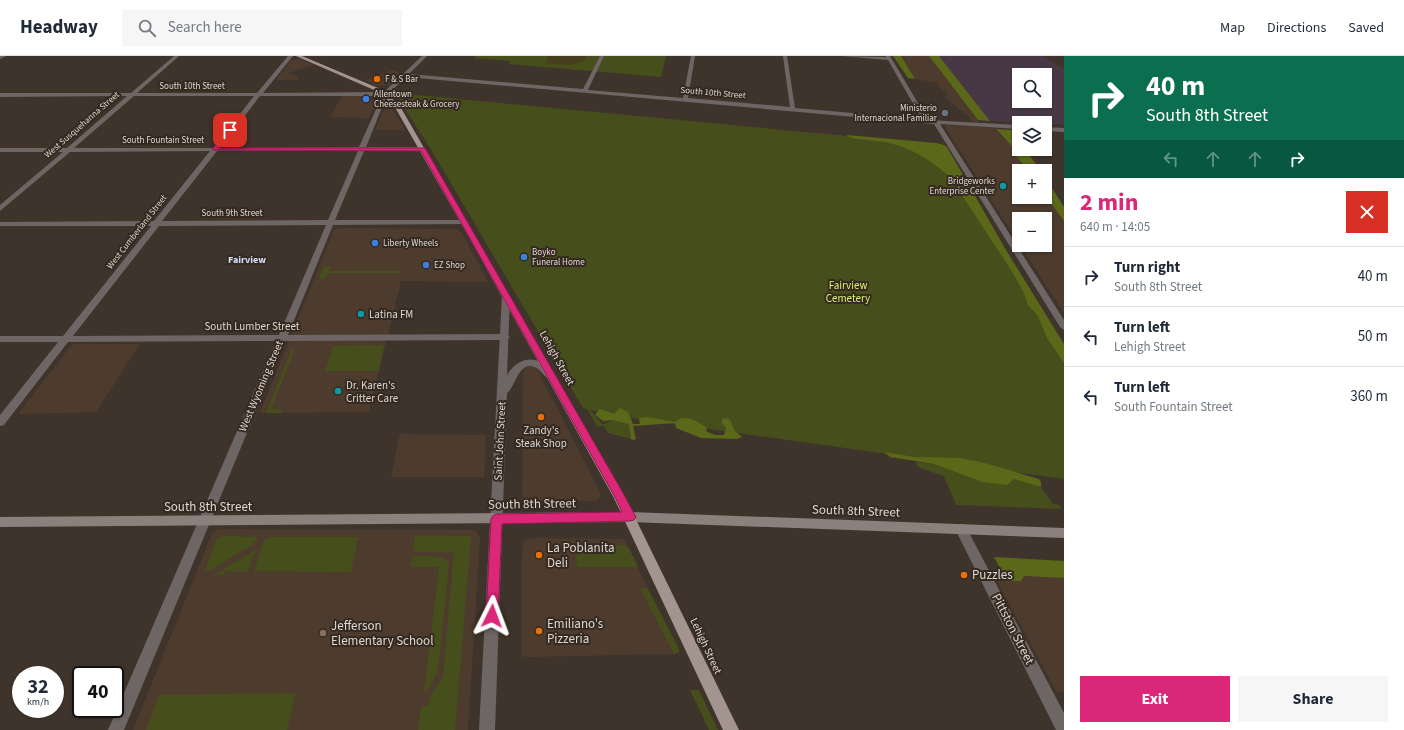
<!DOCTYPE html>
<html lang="en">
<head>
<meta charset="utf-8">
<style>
	body { margin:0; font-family:"Source Sans 3",sans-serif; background:#f6f6f7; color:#1f2937; height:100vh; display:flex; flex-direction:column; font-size:15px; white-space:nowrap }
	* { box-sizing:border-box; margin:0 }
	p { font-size:13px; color:#747a83 }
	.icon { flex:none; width:22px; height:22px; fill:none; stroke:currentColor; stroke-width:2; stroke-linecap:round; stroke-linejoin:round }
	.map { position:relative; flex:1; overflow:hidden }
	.details { display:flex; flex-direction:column; background:#fff; width:340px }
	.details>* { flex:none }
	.hud { background:#0b6e4f; color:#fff; overflow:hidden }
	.tools { position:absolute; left:1012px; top:12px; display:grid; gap:8px }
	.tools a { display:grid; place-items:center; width:40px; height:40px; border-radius:0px; background:#fff; box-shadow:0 1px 3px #0004; font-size:20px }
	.speed { position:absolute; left:12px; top:610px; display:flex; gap:8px; font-size:20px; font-weight:700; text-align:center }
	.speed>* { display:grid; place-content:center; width:52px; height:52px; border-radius:50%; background:#fff; box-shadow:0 1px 3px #0004; line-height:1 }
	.speed small { font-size:10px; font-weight:400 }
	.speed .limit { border:2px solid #111; border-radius:6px; background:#fff; color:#111 }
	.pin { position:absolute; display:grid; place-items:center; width:34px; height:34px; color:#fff; margin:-17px; border-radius:8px; box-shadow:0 2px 6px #0006 }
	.me { position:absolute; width:44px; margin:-22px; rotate:3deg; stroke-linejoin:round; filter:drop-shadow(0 0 3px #0008) }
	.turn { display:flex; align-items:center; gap:14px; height:84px; padding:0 16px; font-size:18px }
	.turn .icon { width:52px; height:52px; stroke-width:2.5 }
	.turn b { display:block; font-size:28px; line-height:34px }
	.lanes { display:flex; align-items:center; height:38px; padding:0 16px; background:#0003; justify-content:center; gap:20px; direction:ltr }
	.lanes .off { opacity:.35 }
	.round { display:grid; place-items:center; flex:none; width:42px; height:42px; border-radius:0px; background:#f6f6f7 }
	.summary { display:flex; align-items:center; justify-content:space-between; height:68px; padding:0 16px }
	h1 { font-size:24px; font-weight:700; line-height:30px; color:#db2777 }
	.cta { display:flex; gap:8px; margin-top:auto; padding:8px 16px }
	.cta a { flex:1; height:46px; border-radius:0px; background:#db2777; color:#fff; font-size:16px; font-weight:700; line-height:46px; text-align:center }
	.cta a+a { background:#f6f6f7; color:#1f2937 }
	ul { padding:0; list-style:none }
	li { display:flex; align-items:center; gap:12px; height:60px; padding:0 16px; border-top:1px solid #e0e1e3 }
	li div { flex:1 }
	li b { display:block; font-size:15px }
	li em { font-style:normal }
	header { display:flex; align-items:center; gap:24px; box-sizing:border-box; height:56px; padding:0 20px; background:#fff; border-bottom:1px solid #e0e1e3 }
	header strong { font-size:19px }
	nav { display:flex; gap:22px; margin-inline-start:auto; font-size:14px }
	.search { width:280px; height:36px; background:#f6f6f7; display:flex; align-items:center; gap:10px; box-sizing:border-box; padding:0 14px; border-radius:0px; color:#747a83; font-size:15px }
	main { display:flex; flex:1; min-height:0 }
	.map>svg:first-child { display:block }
	.built { fill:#4d3c2e }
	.industrial { fill:#483845; fill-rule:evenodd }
	.green { fill:#464f1b }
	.forest { fill:#5b6719 }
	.sand { fill:#463e1e }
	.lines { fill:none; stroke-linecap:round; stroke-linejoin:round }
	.minor { fill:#6e6664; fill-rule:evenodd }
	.tertiary { fill:#6e6664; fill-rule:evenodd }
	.secondary { fill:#8c807d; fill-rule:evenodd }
	.primary { fill:#a39490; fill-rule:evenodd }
	.route { fill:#db2777; stroke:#8e194d }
	.food-dot { fill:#e8710a; stroke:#352a21; stroke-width:1.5 }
	.shop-dot { fill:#3f7fe0; stroke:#352a21; stroke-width:1.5 }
	.worship-dot { fill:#6b7280; stroke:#352a21; stroke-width:1.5 }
	.culture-dot { fill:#0f9aa8; stroke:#352a21; stroke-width:1.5 }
	.education-dot { fill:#8d6e63; stroke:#352a21; stroke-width:1.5 }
	.labels { text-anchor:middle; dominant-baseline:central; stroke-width:4; stroke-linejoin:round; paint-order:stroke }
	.far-poi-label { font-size:9px; fill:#dfd7d1; stroke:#352a21; text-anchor:start }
	.far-street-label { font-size:9px; fill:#dfd7d1; stroke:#352a21 }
	.far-neighbourhood-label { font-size:10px; font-weight:bold; fill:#d1def9; stroke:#352a21 }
	.park-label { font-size:11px; fill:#dbf271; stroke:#352a21 }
	.poi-label { font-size:11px; fill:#dfd7d1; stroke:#352a21; text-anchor:start }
	.street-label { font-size:11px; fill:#dfd7d1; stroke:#352a21 }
	.near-street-label { font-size:13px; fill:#dfd7d1; stroke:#352a21 }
	.near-poi-label { font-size:13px; fill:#dfd7d1; stroke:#352a21; text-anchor:start }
</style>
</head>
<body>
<header>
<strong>Headway</strong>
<div class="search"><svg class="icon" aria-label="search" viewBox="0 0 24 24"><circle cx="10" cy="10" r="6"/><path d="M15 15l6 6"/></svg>Search here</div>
<nav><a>Map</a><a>Directions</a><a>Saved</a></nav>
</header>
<main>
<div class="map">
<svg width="1064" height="674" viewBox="0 0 1064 674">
	<rect width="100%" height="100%" fill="#3f342b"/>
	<path class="built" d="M901 0H929L979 66H973L969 61 943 40H949L936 27H939L915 23Z
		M299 3 314 9 288 17 299 22 298 24H276L291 4Z
		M393 14 403 18 390 29 376 30 365 24Z
		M342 40H369L376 43 377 45 369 62 330 61Z
		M388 52 392 53 394 55 405 74H375L384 53Z
		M946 69 994 72 1010 88 1016 100 1029 115H1019V141H1045V139L1064 165V257L1020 189H1045V163H1019V187L945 71Z
		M339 172 456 173 462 177 488 226 401 225 369 355 366 356 260 357 334 174Z
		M74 288H140L96 356 21 358 19 357 70 291Z
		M528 310H532L537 313 600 436 601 440 599 443 596 445H532L525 443 522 439 523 319 524 313Z
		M400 378 486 379 484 421H391Z
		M221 473 475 474 480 481 468 674H133L211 480 214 475Z
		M532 482 624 483 679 596 674 598 525 601 521 598 522 491 524 484Z
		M1023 520 1064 522V636H1058L1055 633 997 525H1020Z"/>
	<path class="industrial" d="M939 0H1042L1064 13V69L1045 68V67L990 65ZM1019 19H1045V45H1019Z"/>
	<path class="green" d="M476 0H666L661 21 509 8 510 5 474 2Z
		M395 37 942 89 1064 296V423L625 361 590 354 602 368H605L612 364 630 368 631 383 608 377 604 370H600L598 372 587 353 583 352 432 95Z
		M324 210 330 211 329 215H403L402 217H328L325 223H319Z
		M384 289 379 315H325L333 290Z
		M292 293 295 294 271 353H282V357H266Z
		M916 406 934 408 982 426 1014 423 1028 426 1041 431 1053 448 1059 449 1062 453 956 449 944 420 918 411Z
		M224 480 256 481 258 483 253 488 211 514H205L217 483Z
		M415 480H471L455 674H418L421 651 429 649 430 641 443 620 454 496H413Z
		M269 481H358L351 516 254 515 264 485Z
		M575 488 625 489 629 492 638 511H577Z
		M256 494 247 516 224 515 223 519H214Z
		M412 500 442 501 449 507 438 614 430 631 424 637 439 511H411Z
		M640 532 648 533 679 593V596L674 598Z
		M690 634H699L718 674H709Z
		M296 637 287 674H146L159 639Z"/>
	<path class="forest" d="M893 0H901L915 23 908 22Z
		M929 0H939L990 65 978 64Z
		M996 73 1012 74 1019 77 1013 78V80L1019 86V93H1025L1041 115H1029L1016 100 1010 88Z
		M847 79 936 87 944 89 947 91 1006 194 1064 288V307L1047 282 1038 260 1028 249 1024 237 1011 214 950 121C932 105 912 92 889 87 876 84 864 84 852 82L847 80Z
		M1045 121 1064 151V165L1045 139Z
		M620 352 628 356 633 368H640L639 362 647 361 675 366C684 357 697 365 706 371L707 376 716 379H724L726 372 722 367V363L727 362 731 365 734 374 742 381 737 383 701 382 676 372 675 367 633 370 636 383 633 384 631 383 629 368 612 364 603 365 595 359 600 353 614 358Z
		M884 396 914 401 960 402 985 407 1039 423 1041 426V431L1014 423 1007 429 982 426 934 408 890 401Z
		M994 501 1064 505V522L1024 520 1021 525H1007Z"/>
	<path class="sand" d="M547 0H586L584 5 570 9 542 7 548 6Z"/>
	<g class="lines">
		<path class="minor" d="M0 0H6L0 3Z
			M174 0H179L137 37H257L288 0H293L263 37 384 36 422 0H427L409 18 583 33 600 0H604L588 34 683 42 691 0H695L688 42 790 51 783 0H787L795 52 922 63 888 4 841 0 886 1V0H890L928 64 1019 69V73L940 68 1064 264V274L1060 271 934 68 406 21 387 39 366 91H423L426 93 423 95H364L335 164H465L469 166 465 168 333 169 288 279 505 278 510 281 505 284 285 285 124 674H108L276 285 68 286 4 369 0 370V359L58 286H0V280H63L151 170H0V166L154 165 210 95 70 96 0 155V149L63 96H0V92H67L127 40 0 41V37H131ZM134 40H254L213 92H74ZM260 40H382L359 91 220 92ZM217 95H358L328 164 162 165ZM326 169 279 279 73 280 159 170Z
			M1045 71 1064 72V76L1045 75Z
			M961 468 965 469 1064 657V674H1056L957 477 955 473 957 469Z"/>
		<path class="tertiary" d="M506 236 510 239 507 319C520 298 541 299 554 319L549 322C543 321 541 313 534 311 519 304 515 332 507 337L495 674H479L502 239Z"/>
		<path class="secondary" d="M630 456 1064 472V482L630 466 0 471V461Z"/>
		<path class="primary" d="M296 0H302L378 32 387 37 401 52 623 437 739 674H723L614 442 470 183 396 53 383 39 374 34Z"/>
	</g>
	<path class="route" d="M228 73 232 74 219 92H425L623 437 636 461 634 464 630 465 502 468 498 560 497 564 492 566 488 564 486 560 491 463 493 460 496 458 622 456 616 443 421 95 213 94V92Z"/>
	<g class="food-dot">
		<circle cx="377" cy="23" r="4"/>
		<circle cx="541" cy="361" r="4"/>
		<circle cx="539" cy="499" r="4"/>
		<circle cx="964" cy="519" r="4"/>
		<circle cx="539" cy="575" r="4"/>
	</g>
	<g class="shop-dot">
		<circle cx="366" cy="43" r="4"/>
		<circle cx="375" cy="187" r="4"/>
		<circle cx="524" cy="201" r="4"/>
		<circle cx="426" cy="209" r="4"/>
	</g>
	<circle class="worship-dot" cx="945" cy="57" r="4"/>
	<g class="culture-dot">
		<circle cx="1003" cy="130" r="4"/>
		<circle cx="361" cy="258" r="4"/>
		<circle cx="338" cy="335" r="4"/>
	</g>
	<circle class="education-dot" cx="323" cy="577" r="4"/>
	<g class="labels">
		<g class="far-poi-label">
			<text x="385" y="23">F &amp; S Bar</text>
			<text x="374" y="38">Allentown<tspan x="374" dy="10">Cheesesteak &amp; Grocery</tspan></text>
			<text x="937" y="52" text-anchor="end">Ministerio<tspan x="937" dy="10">Internacional Familiar</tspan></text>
			<text x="995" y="125" text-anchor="end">Bridgeworks<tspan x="995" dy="10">Enterprise Center</tspan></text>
			<text x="383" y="187">Liberty Wheels</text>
			<text x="532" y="196">Boyko<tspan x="532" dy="10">Funeral Home</tspan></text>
			<text x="434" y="209">EZ Shop</text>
		</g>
		<g class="far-street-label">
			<text x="192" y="30">South 10th Street</text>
			<text transform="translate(713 37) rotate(5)">South 10th Street</text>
			<text transform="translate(82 69) rotate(-41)">West Susquehanna Street</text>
			<text x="163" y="84">South Fountain Street</text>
			<text x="232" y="157">South 9th Street</text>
			<text transform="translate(137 176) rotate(-52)">West Cumberland Street</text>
		</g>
		<g class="far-neighbourhood-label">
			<text x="247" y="204">Fairview</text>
		</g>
		<g class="park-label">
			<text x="848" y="229">Fairview<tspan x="848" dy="13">Cemetery</tspan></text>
		</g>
		<g class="poi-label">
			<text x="369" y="258">Latina FM</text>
			<text x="346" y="329">Dr. Karen's<tspan x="346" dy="13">Critter Care</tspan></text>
			<text x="541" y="374" text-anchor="middle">Zandy's<tspan x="541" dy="13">Steak Shop</tspan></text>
		</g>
		<g class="street-label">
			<text x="252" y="270">South Lumber Street</text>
			<text transform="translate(557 302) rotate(61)">Lehigh Street</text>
			<text transform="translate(261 330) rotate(-67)">West Wyoming Street</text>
			<text transform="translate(500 385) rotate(-87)">Saint John Street</text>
			<text transform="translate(706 590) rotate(65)">Lehigh Street</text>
		</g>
		<g class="near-street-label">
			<text transform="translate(532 448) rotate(-1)">South 8th Street</text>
			<text x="208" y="451">South 8th Street</text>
			<text transform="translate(856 455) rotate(2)">South 8th Street</text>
			<text transform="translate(1013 573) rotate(63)">Pittston Street</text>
		</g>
		<g class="near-poi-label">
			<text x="547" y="492">La Poblanita<tspan x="547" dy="15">Deli</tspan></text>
			<text x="972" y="519">Puzzles</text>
			<text x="547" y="568">Emiliano's<tspan x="547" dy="15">Pizzeria</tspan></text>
			<text x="331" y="570">Jefferson<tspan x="331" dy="15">Elementary School</tspan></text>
		</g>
	</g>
</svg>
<div class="tools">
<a><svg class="icon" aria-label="search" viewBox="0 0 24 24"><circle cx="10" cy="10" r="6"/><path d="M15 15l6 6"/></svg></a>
<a><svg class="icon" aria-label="layers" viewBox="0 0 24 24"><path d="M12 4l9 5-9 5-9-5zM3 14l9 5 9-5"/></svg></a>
<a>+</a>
<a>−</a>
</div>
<div class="speed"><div>32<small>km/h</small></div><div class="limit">40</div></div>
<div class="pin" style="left:230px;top:74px;background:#d93025"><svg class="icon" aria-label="arrive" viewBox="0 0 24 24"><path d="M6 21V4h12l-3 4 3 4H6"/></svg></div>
<svg class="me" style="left:492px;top:560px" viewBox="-20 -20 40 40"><path d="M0-17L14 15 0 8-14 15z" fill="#db2777" stroke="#fff" stroke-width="4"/></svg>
</div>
<section class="details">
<div class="hud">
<div class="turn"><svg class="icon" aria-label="right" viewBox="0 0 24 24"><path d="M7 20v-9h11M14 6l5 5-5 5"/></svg><div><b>40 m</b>South 8th Street</div></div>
<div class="lanes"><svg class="icon off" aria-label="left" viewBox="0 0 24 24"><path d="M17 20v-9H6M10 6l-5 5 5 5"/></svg><svg class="icon off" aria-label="ahead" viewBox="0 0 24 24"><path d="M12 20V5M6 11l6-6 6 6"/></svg><svg class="icon off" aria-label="ahead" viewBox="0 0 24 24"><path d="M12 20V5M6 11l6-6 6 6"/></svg><svg class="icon" aria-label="right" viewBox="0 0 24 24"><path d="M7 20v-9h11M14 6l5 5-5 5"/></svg></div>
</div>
<div class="summary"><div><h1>2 min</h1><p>640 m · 14:05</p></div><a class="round" style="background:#d93025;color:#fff"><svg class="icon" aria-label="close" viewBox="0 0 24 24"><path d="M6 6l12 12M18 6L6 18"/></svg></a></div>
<ul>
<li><svg class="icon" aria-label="right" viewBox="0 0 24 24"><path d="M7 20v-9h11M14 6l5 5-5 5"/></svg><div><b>Turn right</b><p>South 8th Street</p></div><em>40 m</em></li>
<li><svg class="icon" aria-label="left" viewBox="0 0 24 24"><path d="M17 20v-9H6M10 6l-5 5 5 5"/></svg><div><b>Turn left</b><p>Lehigh Street</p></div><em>50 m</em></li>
<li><svg class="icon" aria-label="left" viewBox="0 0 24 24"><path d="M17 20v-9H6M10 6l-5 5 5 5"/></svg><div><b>Turn left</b><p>South Fountain Street</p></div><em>360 m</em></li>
</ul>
<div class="cta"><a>Exit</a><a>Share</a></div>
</section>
</main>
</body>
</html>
